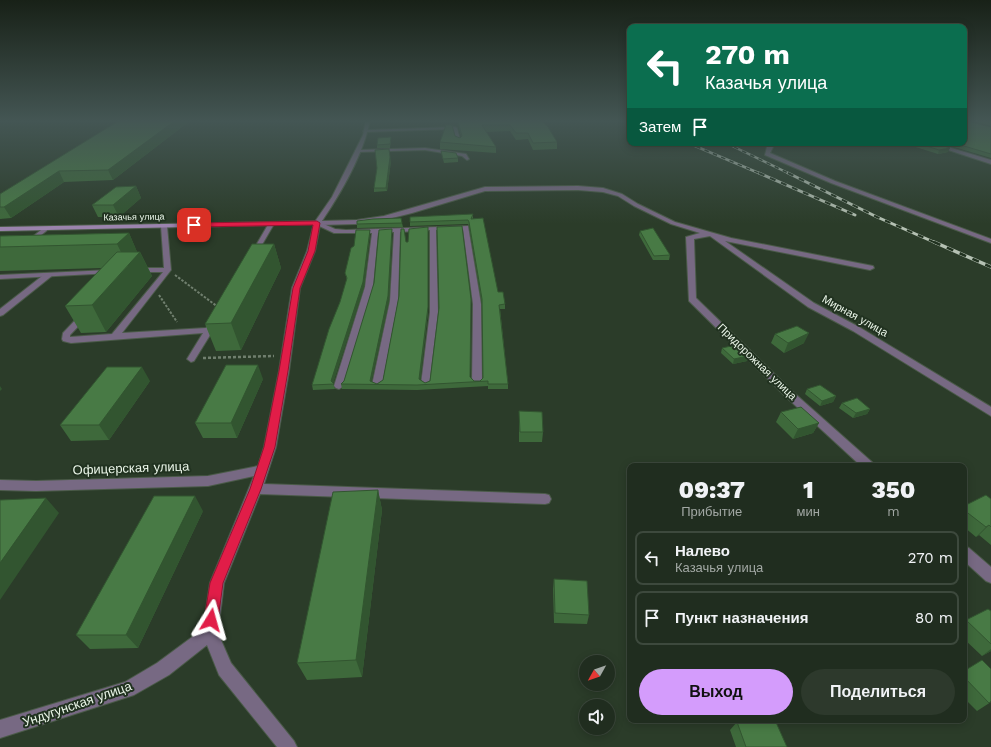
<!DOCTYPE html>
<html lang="ru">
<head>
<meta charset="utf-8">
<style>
	body { margin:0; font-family:"Work Sans",sans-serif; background:#2d392c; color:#f1f3f6; height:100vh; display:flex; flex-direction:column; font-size:15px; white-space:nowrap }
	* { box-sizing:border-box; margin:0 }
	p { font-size:13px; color:#a2a8a4 }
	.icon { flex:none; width:22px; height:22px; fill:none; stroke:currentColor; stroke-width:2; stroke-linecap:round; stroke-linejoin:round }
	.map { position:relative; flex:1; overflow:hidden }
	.drawer { position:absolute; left:627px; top:463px; width:340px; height:260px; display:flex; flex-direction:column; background:#202d1f; border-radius:8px; box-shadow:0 2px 10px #0003,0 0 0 1px #3d493d }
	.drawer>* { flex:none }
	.guide { position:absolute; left:627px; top:24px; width:340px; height:122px; border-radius:8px; box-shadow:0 2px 10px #0003,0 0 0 1px #3d493d; background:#0b6e4f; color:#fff; overflow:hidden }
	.needle { width:26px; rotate:230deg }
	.tools { position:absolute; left:579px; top:655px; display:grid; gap:8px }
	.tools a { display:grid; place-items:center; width:36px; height:36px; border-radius:50%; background:#202d1f; box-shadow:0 2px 10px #0003,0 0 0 1px #3d493d; font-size:20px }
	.pin { position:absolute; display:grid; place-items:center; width:34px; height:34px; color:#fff; margin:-17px; border-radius:8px; box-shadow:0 2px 6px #0006 }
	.me { position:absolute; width:44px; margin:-22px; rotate:8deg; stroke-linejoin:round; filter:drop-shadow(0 0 3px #0008) }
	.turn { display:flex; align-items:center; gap:14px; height:84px; padding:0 12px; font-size:18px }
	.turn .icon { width:52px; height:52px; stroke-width:2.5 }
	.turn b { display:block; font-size:28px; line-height:34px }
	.then { display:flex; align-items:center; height:38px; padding:0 12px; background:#0003; gap:8px; font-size:15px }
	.eta { display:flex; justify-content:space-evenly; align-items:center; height:68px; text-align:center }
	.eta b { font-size:24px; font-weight:800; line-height:28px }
	.action { display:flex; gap:8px; margin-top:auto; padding:8px 12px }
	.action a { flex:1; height:46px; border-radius:24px; background:#d49cfc; color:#111; font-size:16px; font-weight:800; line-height:46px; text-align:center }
	.action a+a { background:#2d392c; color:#f1f3f6 }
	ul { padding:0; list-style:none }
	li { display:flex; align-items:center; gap:12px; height:54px; margin:0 8px 6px; padding:0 4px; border:2px solid #3d493d; border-radius:8px }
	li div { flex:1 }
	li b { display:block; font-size:15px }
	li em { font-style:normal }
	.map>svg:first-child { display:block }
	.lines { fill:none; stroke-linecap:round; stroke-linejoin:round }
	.lane-casing { stroke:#4a5a48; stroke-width:2 }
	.street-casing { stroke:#4a5a48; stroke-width:2 }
	.secondary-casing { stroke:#4a5a48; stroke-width:2 }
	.path-far1 { stroke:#707f6e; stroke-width:2; stroke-dasharray:2.5 1.5; stroke-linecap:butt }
	.path { stroke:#707f6e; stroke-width:2.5; stroke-dasharray:3 2; stroke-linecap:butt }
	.lane { fill:#776983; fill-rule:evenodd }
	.street { fill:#776983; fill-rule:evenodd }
	.secondary { fill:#9b84ad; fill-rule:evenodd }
	.rail-far2-casing { stroke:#b5c1b3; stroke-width:2.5 }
	.rail-far1-casing { stroke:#b5c1b3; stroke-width:3 }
	.rail-casing { stroke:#b5c1b3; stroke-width:3.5 }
	.rail-far2 { stroke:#213220; stroke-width:1.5; stroke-dasharray:4.5; stroke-linecap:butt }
	.rail-far1 { stroke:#213220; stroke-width:2; stroke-dasharray:6; stroke-linecap:butt }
	.rail { stroke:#213220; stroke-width:2.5; stroke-dasharray:7; stroke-linecap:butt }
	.wall { fill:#3e693b }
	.shaded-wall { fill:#325530 }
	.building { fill:#487a45; stroke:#325530 }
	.route { fill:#e11d48; stroke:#92132f }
	.labels { text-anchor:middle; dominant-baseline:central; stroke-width:4; stroke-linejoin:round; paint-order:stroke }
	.far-street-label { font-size:9px; fill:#ebf6e9; stroke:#213220 }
	.street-label { font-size:11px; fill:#ebf6e9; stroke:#213220 }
	.near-street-label { font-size:13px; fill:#ebf6e9; stroke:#213220 }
</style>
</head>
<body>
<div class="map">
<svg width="991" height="747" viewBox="0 0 991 747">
	<rect width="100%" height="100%" fill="#2b3c29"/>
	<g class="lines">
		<defs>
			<path id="lane" d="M455 127 457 128 461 143 457 142 453 129 365 132 363 131 365 130Z
				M425 148 466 154 469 159 467 160 462 156 425 150 357 152 355 151 357 150Z
				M317 221 335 229 346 230 468 226 481 304 482 382 480 384H474L472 382 473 304 463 229 436 230 438 312 429 386 426 387 421 384 430 312V230L400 232 398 301 382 385 377 388 372 385 390 301 394 232 378 233 373 287 344 386 339 389 336 388 334 386 365 287 372 233H334L315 224V222Z
				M269 223 274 224 256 255H252L251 254Z
				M164 224 167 226 171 270 122 333 206 328 208 325H214L215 327 194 361 191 362 187 359 203 333 71 343 63 341 62 339 63 333 81 314H84L88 316 70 335V337L112 334 163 272H138L135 270 138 268H164L161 226Z
				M45 227 50 228 31 243H27V241Z
				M110 270 114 272 112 273 0 279V275Z"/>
			<path id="street" d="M366 120H370C364 153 341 193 322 221L357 220 384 216 485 187 578 186 603 188 622 194 638 204 675 222 731 238 873 266 874 268 870 270 725 241 814 303 859 327 991 407V416L853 331 808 307 710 236 694 239 696 298 793 392 873 463 875 466H861L785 396 689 301 686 237 700 233 671 224 634 206 618 196 603 192 578 190 485 191 412 213 384 220 357 224 320 225 315 251 300 288 289 371 276 447 264 484 545 494 549 495 551 499 549 503 545 504 260 494 224 583 218 633 231 663 294 741 297 747H277L219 675 207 645 169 675 134 695 0 738V720L125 682 157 663 203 629 210 583 254 476 208 486 36 491 0 490V480L36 481 208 476 258 466 264 447 279 371 292 288 307 251 314 223 332 197 363 135Z
				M765 143H771L773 147 770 153 835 181 991 239V243L831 183 765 155 767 147Z
				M927 143H935L991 160V164Z
				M46 273H49L53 275 3 315 0 316V309Z
				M964 546 969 548 991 567V583L986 581 964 561Z"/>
			<path id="secondary" d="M317 221 319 222V224L0 231V227Z"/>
		</defs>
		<use href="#lane" class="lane-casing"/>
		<use href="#street" class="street-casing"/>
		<use href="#secondary" class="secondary-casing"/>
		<path class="path-far1" d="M175 275 218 307
			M159 295 177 322"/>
		<path class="path" d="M203 358 274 356"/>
		<use href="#lane" class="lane"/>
		<use href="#street" class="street"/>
		<use href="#secondary" class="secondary"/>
		<defs>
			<path id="rail-far2" d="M688 143 761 174
				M726 143 790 174"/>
			<path id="rail-far1" d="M759 173 855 215
				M788 173 877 217 936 243"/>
			<path id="rail" d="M934 242 991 267"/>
		</defs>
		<use href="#rail-far2" class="rail-far2-casing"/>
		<use href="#rail-far1" class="rail-far1-casing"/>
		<use href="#rail" class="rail-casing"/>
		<use href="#rail-far2" class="rail-far2"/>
		<use href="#rail-far1" class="rail-far1"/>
		<use href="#rail" class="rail"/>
	</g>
	<path class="wall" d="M120 120H191L113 180 64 182 11 218 0 219V194Z
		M471 120H541L557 142V149L533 150 528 139 516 140 510 131 486 132 496 147V153L440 149V142L455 136 460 138 461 137 459 128 458 122H473Z
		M965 120 991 127V158L940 143H964Z
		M968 120H991V126Z
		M391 137V141L390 148H377V145Z
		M903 143H935L948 152 938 154Z
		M441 151 458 158V162L444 163Z
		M391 161 387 191 374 192V188Z
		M136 186 141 198 119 217H98L92 205Z
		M473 214V219L498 292 505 304V309H500L508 384V389H488V386L417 390 342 389 341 384 344 381 392 229V234L389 301 371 382 377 384 383 380 399 296 406 242H408L428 227V312L420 380 425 383 471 377 474 381H480L483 378 482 304 469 226 468 224 410 226V222Z
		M402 223 403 227 357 228V224Z
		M370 230V234L364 287 333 383 335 389 313 390 312 385 340 302 347 280 345 273 354 246Z
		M640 231 670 255 669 260H653L639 235Z
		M129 233 137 252H140L152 276 106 332 81 333 65 306 102 268 0 271V236Z
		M274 244 281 268 241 350 216 351 205 324Z
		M775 334 804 343 784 353 771 343Z
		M722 348 748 356 747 361 733 364 721 353Z
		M263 379 237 438H203L195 423Z
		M150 381 109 440 71 441 60 425Z
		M807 389 836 396 833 402 820 406 805 394Z
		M842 403 870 409 867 414 853 418 839 408Z
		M519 411 543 432 542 442H519Z
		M781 412 819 423 813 433 793 439 776 422Z
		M378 490 382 510 362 677 307 680 297 663Z
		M991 499V545L979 535 976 537 964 527V506Z
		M203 511 138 648 90 649 76 635Z
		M554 579 589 615 587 624 554 623 553 589Z
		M991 611V651L982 656 964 639V622L966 620Z
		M964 671 991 702 977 711 964 698Z
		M737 722 787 747H736L730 730Z"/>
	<path class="shaded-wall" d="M176 120H191L113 180 108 170Z
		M950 148 948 152 938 154 939 150Z
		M390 157 391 161 387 191 386 188Z
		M59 171 64 182 11 218 4 207Z
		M136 186 141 198 119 217 113 205Z
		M428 227V312L420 384 419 379Z
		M392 229V234L389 301 371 384 370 381Z
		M370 230V234L364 287 333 384 331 381Z
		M129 233 138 254 140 252 152 276 106 332 92 305 128 266 117 244Z
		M274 244 281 268 241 350 231 323Z
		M809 333 804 343 784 353 788 343Z
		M748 356 747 361 733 364 734 359Z
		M258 365 263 379 237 438 231 423Z
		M142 367 150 381 109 440 99 425Z
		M0 386 2 389 0 391Z
		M836 396 833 402 820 406 822 401Z
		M870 409 867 414 853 418 856 413Z
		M819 423 813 433 793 439 798 429Z
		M378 490 382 510 362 677 356 660Z
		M195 496 203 511 138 648 126 635Z
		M46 498 59 513 0 600V563Z
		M989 525 979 535 976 537 986 527Z
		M991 649V651L982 656Z"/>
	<path class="building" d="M120 120H176L108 170 59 171 4 207H0V194Z
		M475 120H541L548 127 557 142 533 143 528 133H516L510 125H482L496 147 440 142 446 125H452L455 136 460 138 462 136 458 122H476Z
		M964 120 991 127V154L954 143H964Z
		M982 120H991V122Z
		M391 137 390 144 377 145 378 138Z
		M917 143H935L950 148 939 150Z
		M389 149 390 157 386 188H374L377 168 375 150Z
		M441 151 456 153 458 158 443 159Z
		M136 186 113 205H92L116 187Z
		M473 214 471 219 483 218 498 292H503L505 304 499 305 508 384H488V381L417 385 341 384 344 381 374 283 379 230 392 229 388 296 370 381 377 384 383 380 399 296 401 229H404L406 242H408L409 229 428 227V307L419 379 425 383 430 381 439 308 437 227 462 226 471 299 470 377 474 381H480L483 378 482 299 469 222 468 220 410 222V217Z
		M401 218 402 223 357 224V221L373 219Z
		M653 228 670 255 654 256 640 231Z
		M356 230H370L363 282 331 381 334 384 312 385 329 329 340 302 347 278 345 273 351 248 354 246Z
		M129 233 117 244 0 247V236Z
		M252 244H274L231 323 205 324Z
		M117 252H140L92 305 65 306Z
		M797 326 809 333 788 343 775 334Z
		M736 345 748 356 734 359 722 348Z
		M226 365H258L231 423H195Z
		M107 367H142L99 425H60Z
		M820 385 836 396 822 401 807 389Z
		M857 398 870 409 856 413 842 403Z
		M801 407 819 423 798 429 781 412Z
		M519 411 542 412 543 432H520Z
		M378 490 356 660 297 663 333 492Z
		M986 495 991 499V527L989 525 986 527 964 510V506Z
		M154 496H195L126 635H76Z
		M46 498 0 563V500H1Z
		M554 579 587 581 589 615 555 613Z
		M988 609 991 611V644L966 620Z
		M982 660 991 669V701L989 703 964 677V671Z
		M754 720H775L787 747H746L737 722Z"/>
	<linearGradient id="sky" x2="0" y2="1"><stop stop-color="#182117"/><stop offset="0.54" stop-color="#445654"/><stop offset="1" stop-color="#445654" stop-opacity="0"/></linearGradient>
	<rect width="991" height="224" fill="url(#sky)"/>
	<path class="route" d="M317 221 320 223 315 251 300 288 288 371 275 447 261 489 223 583 218 620 216 625 211 627 206 625 204 620 210 583 250 489 264 447 279 371 293 288 308 251 313 225 194 227 191 225 194 223Z"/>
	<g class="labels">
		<g class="far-street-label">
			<text transform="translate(134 217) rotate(-1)">Казачья улица</text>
		</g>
		<g class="street-label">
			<text transform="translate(855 316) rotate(29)">Мирная улица</text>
			<text transform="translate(757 362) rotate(44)">Придорожная улица</text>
		</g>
		<g class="near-street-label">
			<text transform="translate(131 468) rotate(-2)">Офицерская улица</text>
			<text transform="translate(77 704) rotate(-19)">Ундугунская улица</text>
		</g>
	</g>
</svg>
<div class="tools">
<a><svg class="needle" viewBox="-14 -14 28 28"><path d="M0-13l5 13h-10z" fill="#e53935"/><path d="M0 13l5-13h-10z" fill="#a2a8a4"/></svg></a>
<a><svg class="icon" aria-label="sound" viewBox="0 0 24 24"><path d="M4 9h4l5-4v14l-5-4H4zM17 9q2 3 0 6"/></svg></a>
</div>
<div class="pin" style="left:194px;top:225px;background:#d93025"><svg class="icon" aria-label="arrive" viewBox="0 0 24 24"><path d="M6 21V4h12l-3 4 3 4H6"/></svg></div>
<svg class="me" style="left:211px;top:620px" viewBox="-20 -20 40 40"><path d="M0-17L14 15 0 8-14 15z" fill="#e11d48" stroke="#fff" stroke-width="4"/></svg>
<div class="guide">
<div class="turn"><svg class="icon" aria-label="left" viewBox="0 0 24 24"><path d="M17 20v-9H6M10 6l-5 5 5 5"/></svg><div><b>270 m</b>Казачья улица</div></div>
<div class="then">Затем<svg class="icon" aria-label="arrive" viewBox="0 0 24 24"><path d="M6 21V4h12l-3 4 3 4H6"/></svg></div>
</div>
<section class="drawer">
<div class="eta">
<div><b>09:37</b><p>Прибытие</p></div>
<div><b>1</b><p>мин</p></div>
<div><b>350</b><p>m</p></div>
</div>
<ul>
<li><svg class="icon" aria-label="left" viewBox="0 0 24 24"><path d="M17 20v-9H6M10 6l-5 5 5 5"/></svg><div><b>Налево</b><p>Казачья улица</p></div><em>270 m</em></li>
<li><svg class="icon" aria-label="arrive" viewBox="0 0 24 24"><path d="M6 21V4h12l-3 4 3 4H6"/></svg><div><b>Пункт назначения</b></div><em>80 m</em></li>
</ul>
<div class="action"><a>Выход</a><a>Поделиться</a></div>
</section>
</div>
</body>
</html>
